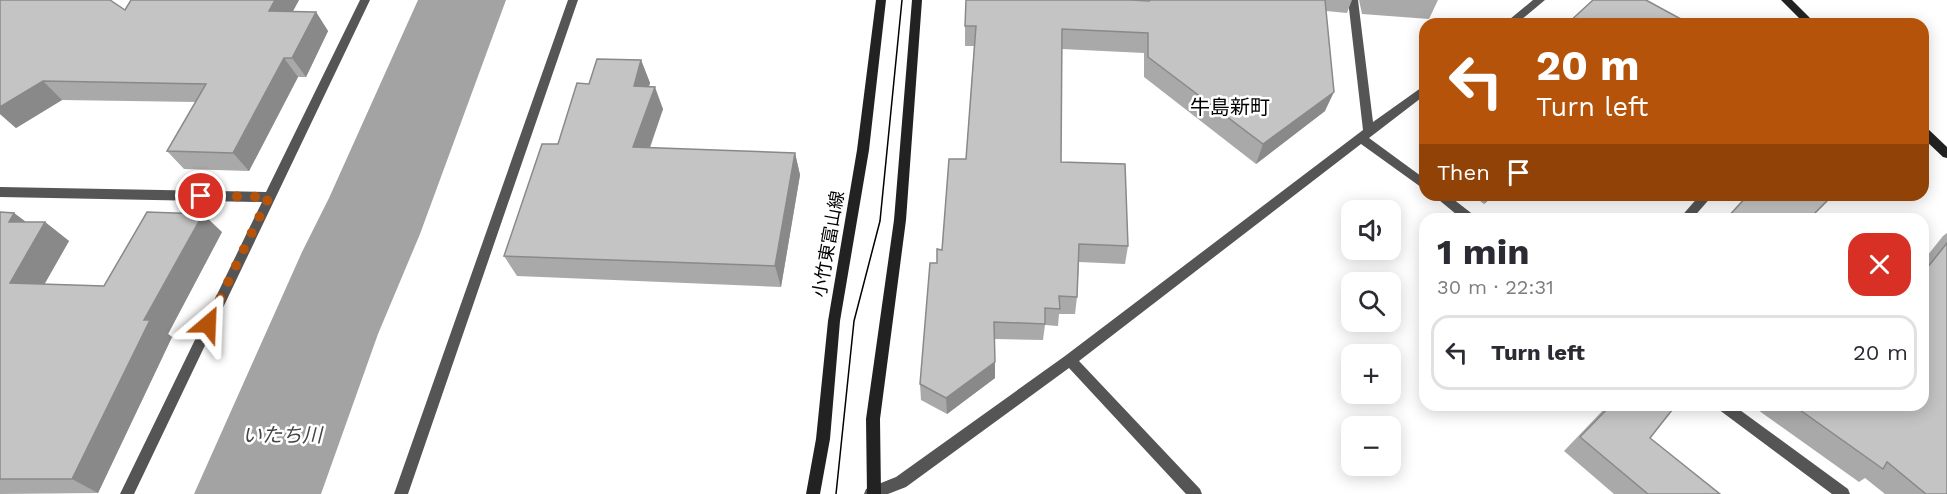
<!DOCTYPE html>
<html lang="en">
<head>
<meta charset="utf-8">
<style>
	body { margin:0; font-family:"Work Sans","Noto Sans JP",sans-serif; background:#f2f2f3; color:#2b2b33; height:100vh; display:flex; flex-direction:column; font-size:22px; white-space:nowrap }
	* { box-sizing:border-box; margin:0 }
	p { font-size:20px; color:#7c7c81 }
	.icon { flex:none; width:33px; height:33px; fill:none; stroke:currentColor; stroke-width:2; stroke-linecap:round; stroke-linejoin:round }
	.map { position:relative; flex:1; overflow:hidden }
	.details { position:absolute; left:1419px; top:213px; width:510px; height:198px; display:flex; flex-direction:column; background:#fff; border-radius:18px; box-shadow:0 3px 15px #0003 }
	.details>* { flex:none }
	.guide { position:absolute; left:1419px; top:18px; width:510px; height:183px; border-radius:18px; box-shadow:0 3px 15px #0003; background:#b45309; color:#fff; overflow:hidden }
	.buttons { position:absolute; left:1341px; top:200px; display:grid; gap:12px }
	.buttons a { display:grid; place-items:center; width:60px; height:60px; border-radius:12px; background:#fff; box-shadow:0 3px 15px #0003; font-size:30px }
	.pin { position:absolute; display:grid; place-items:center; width:51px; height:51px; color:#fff; margin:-26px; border:3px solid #fff; border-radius:50%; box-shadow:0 2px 6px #0007 }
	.me { position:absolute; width:66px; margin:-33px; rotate:26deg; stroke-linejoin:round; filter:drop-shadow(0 0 4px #0008) }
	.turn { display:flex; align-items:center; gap:21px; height:126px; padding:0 18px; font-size:27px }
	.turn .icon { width:78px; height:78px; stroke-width:2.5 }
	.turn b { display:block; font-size:42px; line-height:51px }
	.then { display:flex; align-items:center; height:57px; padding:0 18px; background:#0003; gap:12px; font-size:22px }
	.round { display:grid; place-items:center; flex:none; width:63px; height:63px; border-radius:18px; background:#f2f2f3 }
	.head { display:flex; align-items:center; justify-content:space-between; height:102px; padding:0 18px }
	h1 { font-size:36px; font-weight:700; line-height:45px }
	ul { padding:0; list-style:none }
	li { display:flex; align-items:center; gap:18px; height:75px; margin:0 12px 9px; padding:0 6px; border:3px solid #e1e1e2; border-radius:18px }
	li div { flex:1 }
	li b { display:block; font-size:22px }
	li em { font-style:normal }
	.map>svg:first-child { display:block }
	.water { fill:#a3a3a3 }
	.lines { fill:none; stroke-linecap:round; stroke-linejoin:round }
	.street { fill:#555; fill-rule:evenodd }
	.secondary { fill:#222; fill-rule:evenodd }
	.tram { stroke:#000; stroke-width:1.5 }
	.wall { fill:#a9a9a9 }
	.shaded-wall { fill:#898989 }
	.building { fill:#c4c4c4; stroke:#898989; stroke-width:1.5 }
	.route { stroke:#b45309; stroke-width:10; stroke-dasharray:0 18 }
	.labels { text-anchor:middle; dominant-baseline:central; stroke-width:5; stroke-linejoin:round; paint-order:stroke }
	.street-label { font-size:18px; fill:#000; stroke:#fff }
	.neighbourhood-label { font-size:20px; fill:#000; stroke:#fff }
	.water-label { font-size:20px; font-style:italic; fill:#444; stroke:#fff }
</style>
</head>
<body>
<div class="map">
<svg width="1947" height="494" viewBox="0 0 1947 494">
	<rect width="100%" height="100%" fill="#fff"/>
	<path class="water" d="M418 0H506L420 234 378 334 321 494H194L302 252 329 198Z"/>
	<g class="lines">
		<path class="street" d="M360 0H370L134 494H120L262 202 0 197V187L266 192Z
			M568 0H578L408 494H394Z
			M1348 0H1358L1373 122 1425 85V95L1369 138 1425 179V190L1361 144 1079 361 1200 489 1202 494H1186L1069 368 906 487 888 494H864L866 489 896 477 1065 356 1363 130Z
			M1533 0H1545L1516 24H1504Z
			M1433 195H1448L1475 216 1477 219H1462Z
			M1700 195H1713L1692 219H1679Z
			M1716 405H1733L1848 489 1850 494H1832L1718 409Z"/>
		<path class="secondary" d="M876 0H886L869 150 840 321 830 439 820 494H806L816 439 828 321 857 150Z
			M912 0H922L906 220 880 419 881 494H867L866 419 894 220Z
			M1781 0H1792L1816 24H1805Z
			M1923 127 1927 128 1947 147V158L1943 157 1923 138Z"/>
		<path class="tram" d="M836 494 854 321 880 221 902 0"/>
	</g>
	<path class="wall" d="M0 0 125 10 299 0 292 12H316L328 31 306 77H298L249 171 184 169 167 151 196 102 62 100 16 128 0 114Z
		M1145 0H1352L1347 13 1326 11 1325 111 1256 164 1144 77V53L1062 49 1061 162 1128 246 1125 264 1079 262 1077 297 1075 314H1059L1058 326 1045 325 1043 340 995 339V378L947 414 921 400 920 384 937 263 942 250 966 159 974 46H965V26Z
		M1359 0H1438L1429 19 1362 14Z
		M641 60 650 83 649 86 663 109 650 148 795 153 800 175 781 287 517 276 504 256 558 144 589 84Z
		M1472 195H1494L1484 204Z
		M0 212 14 213 26 222H45L69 241 44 284 104 286 222 232 168 334 172 337 98 493 0 494Z
		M1947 233V494H1885L1865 478 1859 482 1751 405H1923V261L1943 236Z
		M1608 405H1676L1650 438 1720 494H1614L1564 451Z"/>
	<path class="shaded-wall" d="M275 0H299L283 30 269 11Z
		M316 12 328 31 306 77 292 58Z
		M284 58 298 77 249 171 233 153Z
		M641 60 650 83 642 108 634 86Z
		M43 81 62 100 16 128 0 114V107Z
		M655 87 663 109 642 169 633 147Z
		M1334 92 1325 111 1256 164 1263 144Z
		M795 153 800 175 781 287 775 266Z
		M1490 195H1494L1484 204Z
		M14 213 39 232 9 222Z
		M203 214 222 232 168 334 172 337 98 493 72 479 144 320Z
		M45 222 69 241 35 301 10 283Z
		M995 362V378L947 414 946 398Z"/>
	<path class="building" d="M0 0H110L125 10 131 0H275L269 11 316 12 292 58H284L233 153 167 151 206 84 43 81 0 107Z
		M966 0H1131L1149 1V0H1325L1334 92 1263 144 1148 57V33L1062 29 1061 162 1125 164 1128 246 1079 244 1077 297 1059 296 1060 309 1045 308V324L994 322 995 362 946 398 920 384 930 263H937V249L942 250 949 159H966L976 26H965Z
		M1593 0H1646L1690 24H1567Z
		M597 59 641 60 634 86 655 87 633 147 795 153 775 266 504 256 542 144H558L577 83 589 84Z
		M1748 195H1833L1809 219H1726Z
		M0 212 14 213 9 222H45L10 283 104 286 147 212 203 214 144 320H150L72 479H0Z
		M1947 243V494H1926L1887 462 1883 469 1793 405H1923V273Z
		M1611 405H1676L1650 438 1720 494H1648L1580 437Z"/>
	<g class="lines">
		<path class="route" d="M201 196 269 197 208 324"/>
	</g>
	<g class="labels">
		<g class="street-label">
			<text transform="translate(828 244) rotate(-80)">小竹東富山線</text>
		</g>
		<g class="neighbourhood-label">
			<text x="1230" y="107">牛島新町</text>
		</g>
		<g class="water-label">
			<text x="282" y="435">いたち川</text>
		</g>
	</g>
</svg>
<div class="buttons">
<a><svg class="icon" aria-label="sound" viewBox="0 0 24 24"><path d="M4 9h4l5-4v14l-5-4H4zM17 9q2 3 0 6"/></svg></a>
<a><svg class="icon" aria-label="search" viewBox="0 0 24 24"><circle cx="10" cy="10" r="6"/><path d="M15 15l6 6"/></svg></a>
<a>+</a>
<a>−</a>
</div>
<div class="pin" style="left:201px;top:196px;background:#d93025"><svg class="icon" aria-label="arrive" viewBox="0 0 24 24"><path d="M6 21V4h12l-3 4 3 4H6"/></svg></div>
<svg class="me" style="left:208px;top:324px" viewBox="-20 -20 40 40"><path d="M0-17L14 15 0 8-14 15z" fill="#b45309" stroke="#fff" stroke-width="4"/></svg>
<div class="guide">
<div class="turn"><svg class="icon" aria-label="left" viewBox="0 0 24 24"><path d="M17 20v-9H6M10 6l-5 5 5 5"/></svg><div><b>20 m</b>Turn left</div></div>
<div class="then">Then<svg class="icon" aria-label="arrive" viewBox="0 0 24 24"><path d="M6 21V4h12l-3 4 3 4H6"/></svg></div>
</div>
<section class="details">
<div class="head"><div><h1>1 min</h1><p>30 m · 22:31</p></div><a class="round" style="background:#d93025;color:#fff"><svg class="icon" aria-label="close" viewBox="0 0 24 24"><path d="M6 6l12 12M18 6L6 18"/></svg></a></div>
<ul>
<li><svg class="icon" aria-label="left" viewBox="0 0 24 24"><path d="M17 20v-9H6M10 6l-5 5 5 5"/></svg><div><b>Turn left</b></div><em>20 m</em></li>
</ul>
</section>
</div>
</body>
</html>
